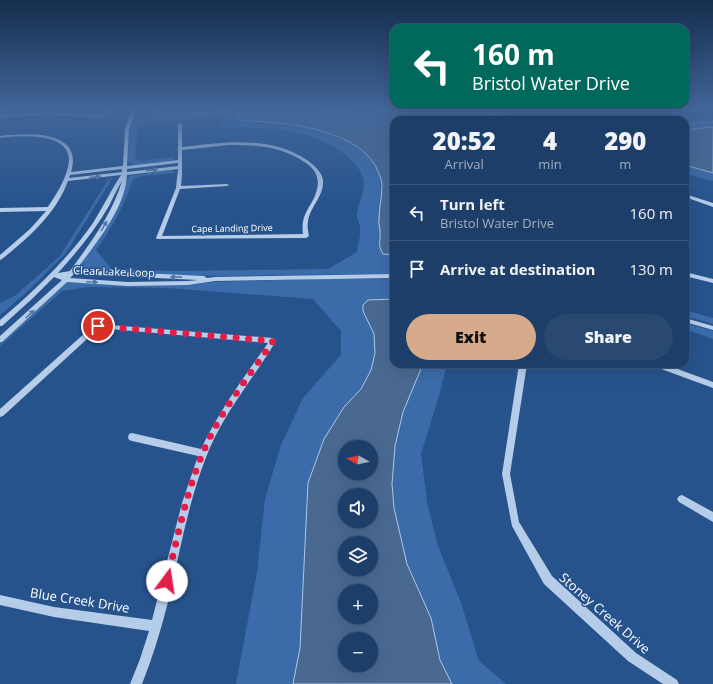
<!DOCTYPE html>
<html lang="en">
<head>
<meta charset="utf-8">
<style>
	body { margin:0; font-family:"Open Sans",sans-serif; background:#2a4971; color:#f1f3f6; height:100vh; display:flex; flex-direction:column; font-size:15px; white-space:nowrap }
	* { box-sizing:border-box; margin:0 }
	p { font-size:13px; color:#a0aec0 }
	.icon { flex:none; width:22px; height:22px; fill:none; stroke:currentColor; stroke-width:2; stroke-linecap:round; stroke-linejoin:round }
	.map { position:relative; flex:1; overflow:hidden }
	.side { position:absolute; left:390px; top:116px; width:299px; height:252px; display:flex; flex-direction:column; background:#1d3e69; border-radius:12px; box-shadow:0 4px 16px #0002,0 0 0 1px #3b577d }
	.side>* { flex:none }
	.guide { position:absolute; left:390px; top:24px; width:299px; height:84px; border-radius:12px; box-shadow:0 4px 16px #0002,0 0 0 1px #3b577d; background:#00695c; color:#fff; overflow:hidden }
	.needle { width:26px; rotate:278deg }
	.fabs { position:absolute; left:338px; top:440px; display:grid; gap:8px }
	.fabs a { display:grid; place-items:center; width:40px; height:40px; border-radius:50%; background:#1d3e69; box-shadow:0 4px 16px #0002,0 0 0 1px #3b577d; font-size:20px }
	.pin { position:absolute; display:grid; place-items:center; width:34px; height:34px; color:#fff; margin:-17px; border:2px solid #fff; border-radius:50%; box-shadow:0 1px 4px #0007 }
	.me { position:absolute; width:44px; margin:-22px; rotate:14deg; stroke-linejoin:round; filter:drop-shadow(0 0 3px #0008) }
	.turn { display:flex; align-items:center; gap:14px; height:84px; padding:0 16px; font-size:18px }
	.turn .icon { width:52px; height:52px; stroke-width:2.5 }
	.turn b { display:block; font-size:28px; line-height:34px }
	.eta { display:flex; justify-content:space-evenly; align-items:center; height:68px; text-align:center }
	.eta b { font-size:24px; font-weight:800; line-height:28px }
	.cta { display:flex; gap:8px; margin-top:auto; padding:8px 16px }
	.cta a { flex:1; height:46px; border-radius:24px; background:#d6ab8b; color:#111; font-size:16px; font-weight:800; line-height:46px; text-align:center }
	.cta a+a { background:#2a4971; color:#f1f3f6 }
	ul { padding:0; list-style:none }
	li { display:flex; align-items:center; gap:12px; height:56px; padding:0 16px; border-top:1px solid #3b577d }
	li div { flex:1 }
	li b { display:block; font-size:15px }
	li em { font-style:normal }
	.map>svg:first-child { display:block }
	.green { fill:#3b6ca9; fill-rule:evenodd }
	.water { fill:#4a6991; stroke:#aac8eb; fill-rule:evenodd }
	.lines { fill:none; stroke-linecap:round; stroke-linejoin:round }
	.path { stroke:#b6cdea; stroke-width:1; stroke-dasharray:1 2; stroke-linecap:butt }
	.minor { fill:#b6cdea; fill-rule:evenodd }
	.oneway { fill:#5278a8 }
	.route { stroke:#e11d48; stroke-width:7; stroke-dasharray:0 12.6 }
	.labels { text-anchor:middle; dominant-baseline:central; stroke-width:3; stroke-linejoin:round; paint-order:stroke }
	.far-street-label { font-size:9px; fill:#fff; stroke:#27538c }
	.street-label { font-size:11px; fill:#fff; stroke:#27538c }
	.near-street-label { font-size:13px; fill:#fff; stroke:#27538c }
</style>
</head>
<body>
<div class="map">
<svg width="713" height="684" viewBox="0 0 713 684">
	<rect width="100%" height="100%" fill="#27538c"/>
	<path class="green" d="M136 109H501L515 118 525 120H394V274C314 274 234 277 154 275 134 275 94 276 78 268L80 263 100 236 129 176 168 170 174 171V173L141 176 133 179C124 206 112 228 96 250L112 269 177 271 328 269 357 252C358 245 361 235 360 228 360 223 356 218 357 213 359 201 366 190 363 178 361 170 355 163 349 158 318 128 261 126 221 128L223 125 221 119 217 117C191 121 165 120 138 123L135 159 142 161 175 157 172 160 134 165 128 162 129 129Z
		M713 120V181L685 174V122Z
		M113 177 66 253 28 291 0 315V303L16 295 60 256 108 180Z
		M321 279H394V364H447L440 392 421 454 427 502 438 546 461 603 479 661 506 684H236L257 572 265 499 281 445 303 398 341 355V331L313 299 167 288 88 287 62 291 0 346V341L66 281 188 285 211 282ZM345 447H371V473H345ZM345 495H371V521H345ZM345 543H371V569H345ZM345 591H371V617H345ZM345 639H371V665H345Z
		M685 310 713 318V324L685 316Z
		M685 323 713 331V339L685 329Z"/>
	<path class="water" d="M0 109H111L108 114 100 117 46 114 0 117Z
		M156 109H321L358 113 384 112 407 109H485L501 120H394V255L383 254C377 244 381 242 380 231 380 227 378 223 379 219 379 208 382 197 382 186 382 182 381 178 379 174 365 130 285 121 245 121L239 119 238 114 231 112 159 115 156 114Z
		M713 127V173L685 165V130Z
		M394 299V364H423L403 412 395 446 392 484 394 508 407 564 431 618 440 660 452 684H293L300 648 308 483 324 439 344 407 361 389 371 370 375 353 374 334 363 311V305L368 300ZM345 447H371V473H345ZM345 495H371V521H345ZM345 543H371V569H345ZM345 591H371V617H345ZM345 639H371V665H345Z"/>
	<g class="lines">
		<path class="path" d="M498 109 508 116 520 120
			M685 124 713 122"/>
		<path class="minor" d="M132 109H136L129 129 127 166 178 160V150L177 149 178 148V124L180 123 182 124V147C223 142 271 135 307 160 314 165 323 173 323 181 324 196 310 207 308 221 307 226 308 231 309 236L306 238 157 239 156 238 176 188 178 169 127 175C125 209 96 243 76 270L204 276 207 278 215 277 394 274V278L215 281 188 285 128 286 67 282 2 342H0V336L62 280 54 277 32 299 2 326H0V320C34 291 67 260 93 223 103 207 111 190 121 175L68 181C56 214 28 238 2 259L0 260V255L30 229 46 211 0 212V208L48 207C56 195 73 169 68 154 61 132 17 136 0 138V136C27 133 84 129 71 172L123 166 125 129ZM229 145C258 145 281 146 306 163 315 169 320 178 317 189 313 207 300 212 303 234L162 236 180 189 227 186 229 185 227 184 181 186 182 175V150ZM178 163V166L127 172V169ZM122 169V172L69 178 70 175ZM122 181C112 215 90 243 70 271L58 273C77 252 95 230 109 206 113 198 117 189 122 181ZM74 274 198 280 188 281 128 282 70 278Z
			M685 194 713 203V207L685 197Z
			M685 272 713 279V283L685 276Z
			M685 318 713 326V330L685 322Z
			M95 324H97L273 338 276 341C252 381 221 416 205 460 187 507 179 557 167 606 160 633 152 659 142 684H130L140 659 149 631 54 617 0 605V595L54 607 152 620 182 503 198 456 132 441 129 440 128 437 129 434 132 433 201 449C219 411 244 377 268 343L99 328 3 416 0 417V409Z
			M519 364H527L510 474 519 522 552 576 636 653 677 680 679 684H663L628 661 544 584 512 526 502 474Z
			M652 364H664L713 382V388L653 366Z
			M682 495 713 512V522L679 502 677 499 679 496Z"/>
	</g>
	<defs><path id="oneway-solid" d="M-6-.8H1V-3.2L6.5 0L1 3.2V.8H-6Z"/></defs>
	<g class="oneway">
		<use href="#oneway-solid" transform="translate(152 170) rotate(-6)"/>
		<use href="#oneway-solid" transform="translate(95 177) rotate(-7)"/>
		<use href="#oneway-solid" transform="translate(104 226) rotate(-60)"/>
		<use href="#oneway-solid" transform="translate(176 277) rotate(-179)"/>
		<use href="#oneway-solid" transform="translate(92 282) rotate(3)"/>
		<use href="#oneway-solid" transform="translate(30 314) rotate(-42)"/>
	</g>
	<linearGradient id="sky" x2="0" y2="1"><stop stop-color="#152e4d"/><stop offset="0.53" stop-color="#416699"/><stop offset="1" stop-color="#416699" stop-opacity="0"/></linearGradient>
	<rect width="713" height="205" fill="url(#sky)"/>
	<g class="lines">
		<path class="route" d="M98 326 273 341C255 368 234 394 218 422 190 470 180 527 167 581"/>
	</g>
	<g class="labels">
		<g class="far-street-label">
			<text transform="translate(232 228) rotate(-1)">Cape Landing Drive</text>
		</g>
		<g class="street-label">
			<text transform="translate(114 271) rotate(2)">Clear Lake Loop</text>
		</g>
		<g class="near-street-label">
			<text transform="translate(80 600) rotate(9)">Blue Creek Drive</text>
			<text transform="translate(605 613) rotate(41)">Stoney Creek Drive</text>
		</g>
	</g>
</svg>
<div class="fabs">
<a><svg class="needle" viewBox="-14 -14 28 28"><path d="M0-13l5 13h-10z" fill="#e53935"/><path d="M0 13l5-13h-10z" fill="#a0aec0"/></svg></a>
<a><svg class="icon" aria-label="sound" viewBox="0 0 24 24"><path d="M4 9h4l5-4v14l-5-4H4zM17 9q2 3 0 6"/></svg></a>
<a><svg class="icon" aria-label="layers" viewBox="0 0 24 24"><path d="M12 4l9 5-9 5-9-5zM3 14l9 5 9-5"/></svg></a>
<a>+</a>
<a>−</a>
</div>
<div class="pin" style="left:98px;top:326px;background:#d93025"><svg class="icon" aria-label="arrive" viewBox="0 0 24 24"><path d="M6 21V4h12l-3 4 3 4H6"/></svg></div>
<svg class="me" style="left:167px;top:581px" viewBox="-20 -20 40 40"><circle r="19" fill="#fff"/><path d="M0-13L10 11 0 6-10 11z" fill="#e11d48"/></svg>
<div class="guide">
<div class="turn"><svg class="icon" aria-label="left" viewBox="0 0 24 24"><path d="M17 20v-9H6M10 6l-5 5 5 5"/></svg><div><b>160 m</b>Bristol Water Drive</div></div>
</div>
<section class="side">
<div class="eta">
<div><b>20:52</b><p>Arrival</p></div>
<div><b>4</b><p>min</p></div>
<div><b>290</b><p>m</p></div>
</div>
<ul>
<li><svg class="icon" aria-label="left" viewBox="0 0 24 24"><path d="M17 20v-9H6M10 6l-5 5 5 5"/></svg><div><b>Turn left</b><p>Bristol Water Drive</p></div><em>160 m</em></li>
<li><svg class="icon" aria-label="arrive" viewBox="0 0 24 24"><path d="M6 21V4h12l-3 4 3 4H6"/></svg><div><b>Arrive at destination</b></div><em>130 m</em></li>
</ul>
<div class="cta"><a>Exit</a><a>Share</a></div>
</section>
</div>
</body>
</html>
